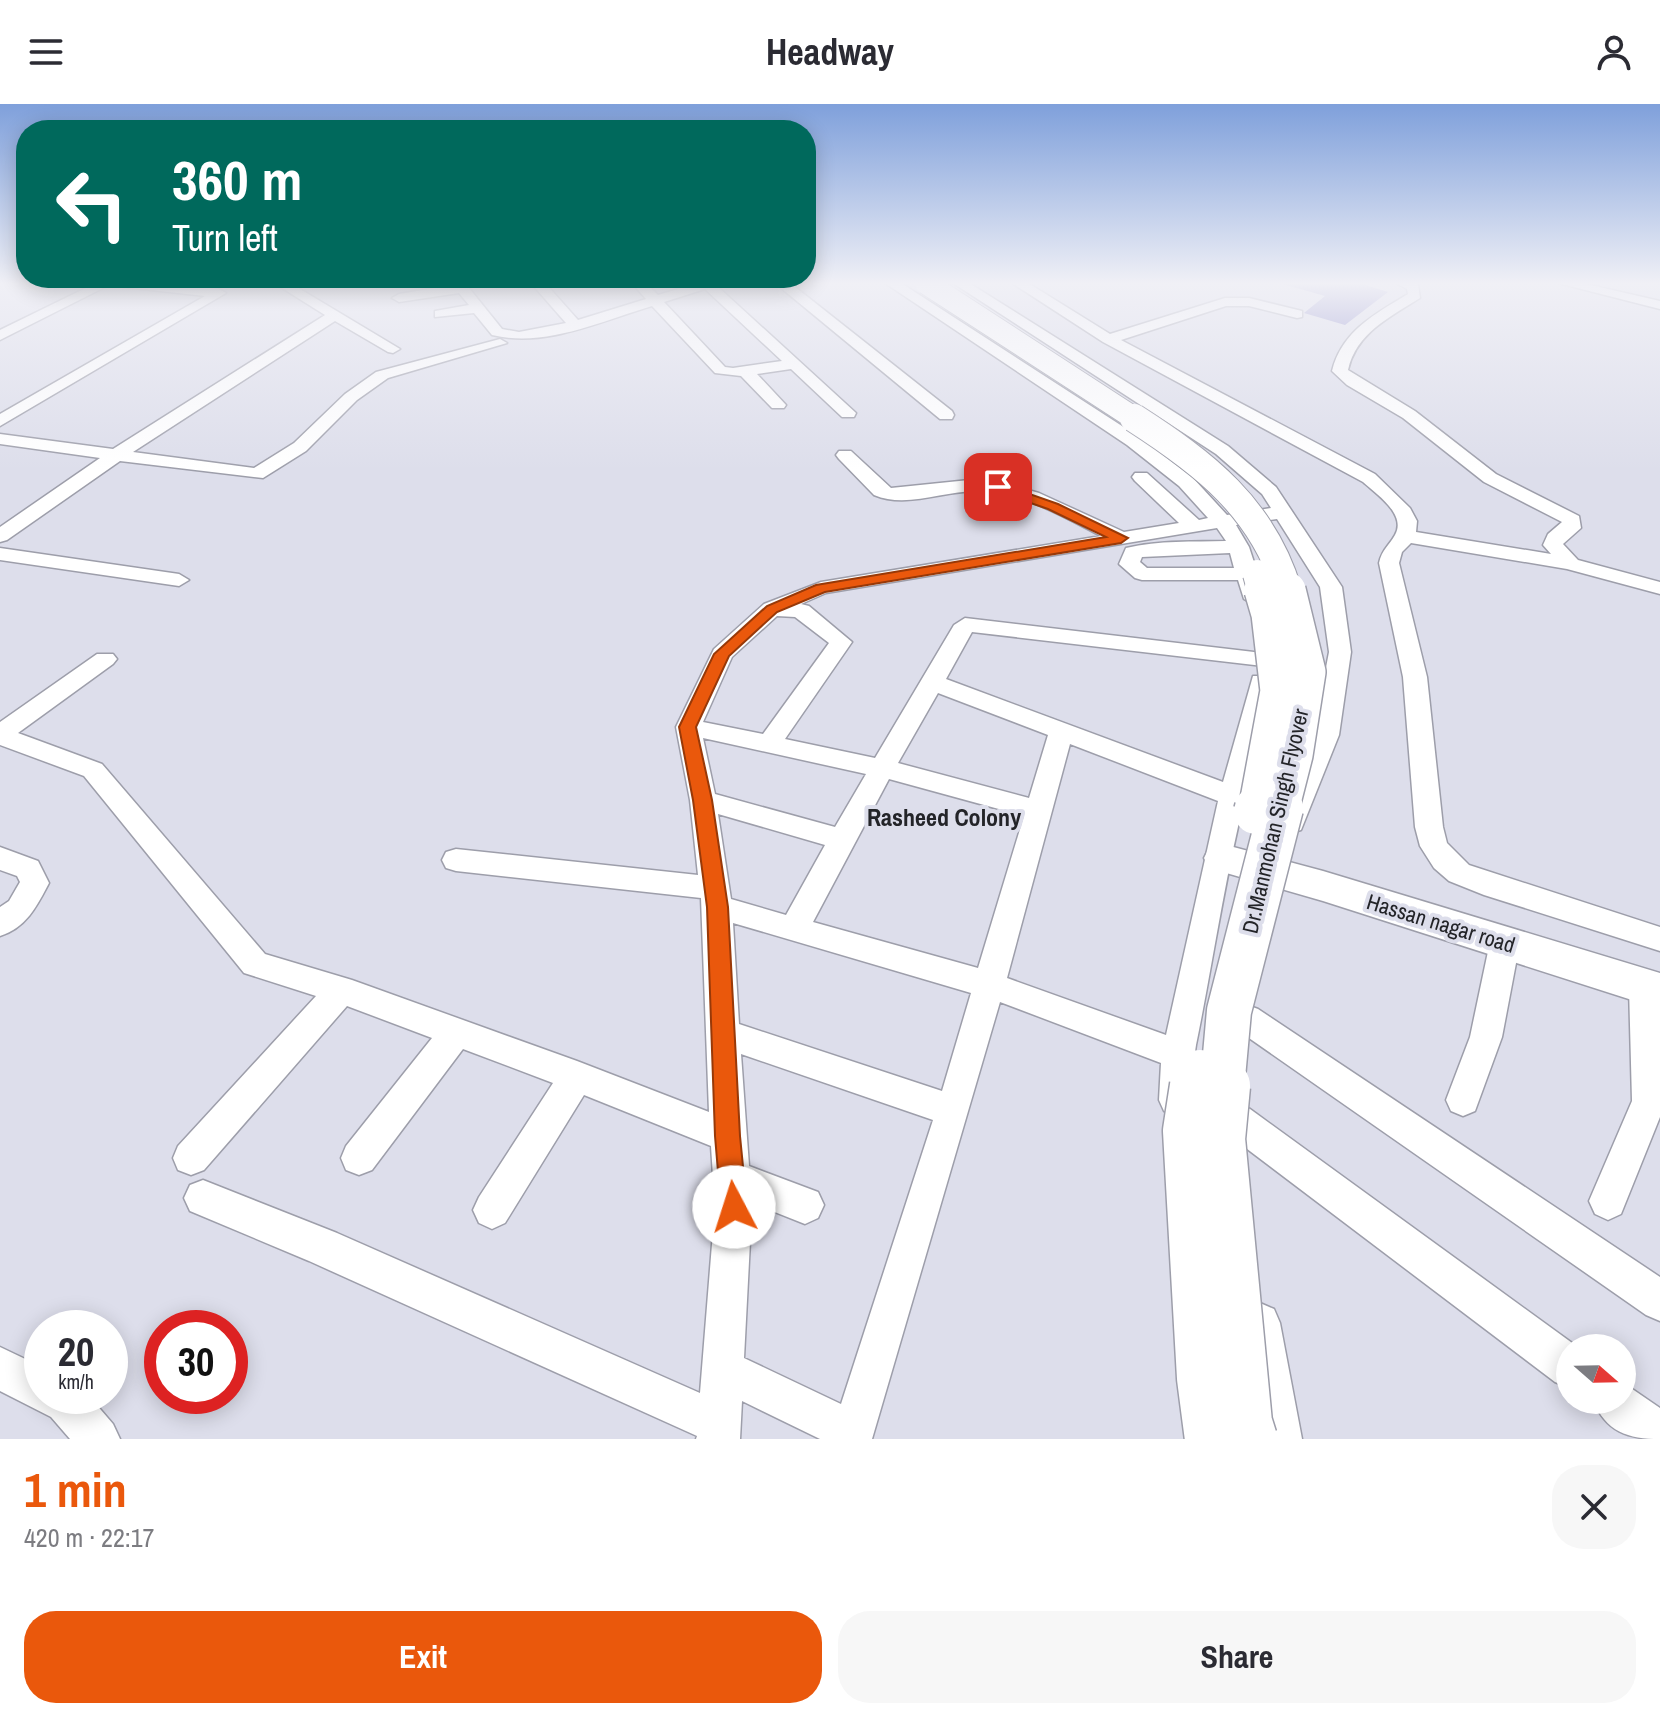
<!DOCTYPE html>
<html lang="en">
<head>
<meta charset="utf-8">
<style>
	body { margin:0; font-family:"Archivo Narrow",sans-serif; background:#f7f7f7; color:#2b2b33; height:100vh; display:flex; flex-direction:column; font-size:30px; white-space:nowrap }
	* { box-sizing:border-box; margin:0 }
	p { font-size:26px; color:#7c7c81 }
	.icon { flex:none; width:44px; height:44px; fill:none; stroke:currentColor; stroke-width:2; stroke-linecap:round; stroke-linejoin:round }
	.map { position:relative; height:1335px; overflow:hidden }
	.sheet { display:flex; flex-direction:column; background:#fff; flex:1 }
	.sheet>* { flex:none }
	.hud { position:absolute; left:16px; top:16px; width:800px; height:168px; border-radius:32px; box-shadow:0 4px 20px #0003; background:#00695c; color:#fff; overflow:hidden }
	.needle { width:52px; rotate:110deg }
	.tools { position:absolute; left:1556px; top:1230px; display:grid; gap:16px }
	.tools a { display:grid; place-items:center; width:80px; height:80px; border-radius:50%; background:#fff; box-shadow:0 4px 20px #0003; font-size:40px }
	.speed { position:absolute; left:24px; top:1206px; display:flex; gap:16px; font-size:40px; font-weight:700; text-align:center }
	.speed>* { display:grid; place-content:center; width:104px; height:104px; border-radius:50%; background:#fff; box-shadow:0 4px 20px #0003; line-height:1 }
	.speed small { font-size:20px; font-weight:400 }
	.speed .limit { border:12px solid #d22; background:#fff; color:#111 }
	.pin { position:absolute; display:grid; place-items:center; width:68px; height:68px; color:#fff; margin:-34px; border-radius:16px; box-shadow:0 4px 12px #0006 }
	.me { position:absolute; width:88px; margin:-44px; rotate:355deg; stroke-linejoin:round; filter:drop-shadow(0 0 6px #0008) }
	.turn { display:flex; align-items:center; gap:28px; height:168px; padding:0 24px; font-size:36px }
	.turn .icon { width:104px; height:104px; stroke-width:2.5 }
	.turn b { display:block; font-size:56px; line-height:68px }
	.round { display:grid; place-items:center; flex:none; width:84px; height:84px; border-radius:32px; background:#f7f7f7 }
	.overview { display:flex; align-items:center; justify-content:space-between; height:136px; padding:0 24px }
	h1 { font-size:48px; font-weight:800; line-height:60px; color:#ea580c }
	.action { display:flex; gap:16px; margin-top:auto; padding:16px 24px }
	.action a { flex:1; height:92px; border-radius:32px; background:#ea580c; color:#fff; font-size:32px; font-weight:800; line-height:92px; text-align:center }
	.action a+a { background:#f7f7f7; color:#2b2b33 }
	header { display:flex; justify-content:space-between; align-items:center; height:104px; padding:0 24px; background:#fff; font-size:36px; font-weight:800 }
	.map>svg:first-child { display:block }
	.water { fill:#8382c7 }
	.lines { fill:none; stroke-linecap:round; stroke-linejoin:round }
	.minor-casing { stroke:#9d9eaa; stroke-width:3 }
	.major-casing { stroke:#9d9eaa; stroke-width:3 }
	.minor { fill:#fff; fill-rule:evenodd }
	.major { fill:#fff; fill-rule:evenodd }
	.highway-bridge-far4-casing { stroke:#9d9eaa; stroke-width:24; stroke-linecap:butt }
	.highway-bridge-far3-casing { stroke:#9d9eaa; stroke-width:30; stroke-linecap:butt }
	.highway-bridge-far2-casing { stroke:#9d9eaa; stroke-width:38; stroke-linecap:butt }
	.highway-bridge-far1-casing { stroke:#9d9eaa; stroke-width:47; stroke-linecap:butt }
	.highway-bridge-casing { stroke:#9d9eaa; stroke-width:59; stroke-linecap:butt }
	.highway-bridge-far4 { stroke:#fff; stroke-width:22 }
	.highway-bridge-far3 { stroke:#fff; stroke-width:28 }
	.highway-bridge-far2 { stroke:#fff; stroke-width:35 }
	.highway-bridge-far1 { stroke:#fff; stroke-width:44 }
	.highway-bridge { stroke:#fff; stroke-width:56 }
	.route { fill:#ea580c; stroke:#983908; stroke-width:2 }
	.labels { text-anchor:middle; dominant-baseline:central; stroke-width:8; stroke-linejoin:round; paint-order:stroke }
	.street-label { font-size:22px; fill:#232428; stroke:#dddeeb }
	.neighbourhood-label { font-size:24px; font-weight:bold; fill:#232428; stroke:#dddeeb }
</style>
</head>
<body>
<header><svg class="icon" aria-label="menu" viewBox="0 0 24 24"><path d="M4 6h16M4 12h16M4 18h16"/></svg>Headway<svg class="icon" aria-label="person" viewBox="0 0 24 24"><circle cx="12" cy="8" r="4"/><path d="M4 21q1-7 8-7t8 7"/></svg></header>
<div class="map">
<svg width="1660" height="1335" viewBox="0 0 1660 1335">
	<rect width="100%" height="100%" fill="#dddeeb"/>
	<path class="water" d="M1279 179H1359L1388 188 1345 221 1304 209 1325 192Z"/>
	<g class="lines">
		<defs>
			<path id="minor" d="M96 179H113L0 236V226Z
				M117 179H161L219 185 226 189 0 322V310L205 192 124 183Z
				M274 179H290L400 245 393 249 388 248 335 217 133 348 254 364 294 339 345 290 376 268 500 235 507 239 388 274 357 296 306 347 263 374 120 357 7 436 0 438V423L100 354 0 340V330L113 345 325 211Z
				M451 179H465L502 225 519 228 566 219 531 179H545L578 216 646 195 632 179H646L658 191 698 179H719L717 182 856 309 854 313H842L791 265 757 270 786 301 784 304H772L741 272 715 269 652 202C601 217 546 244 492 231L474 209 435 213V207L469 201 459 189 399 198 392 194 399 190 453 181ZM705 185 782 257 733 264 725 263 664 198Z
				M775 179H790L952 307 954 311 952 315H940Z
				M885 179H901L1139 333 1193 374 1227 411 1271 404 1262 390 1216 350 953 179H969L1228 342 1276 383 1342 483 1351 548 1339 631 1301 726 1291 729 1281 726 1277 719 1313 631 1329 548 1320 483 1277 415 1236 421 1249 443 1266 495 1255 501 1244 495 1238 476H1142L1135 474 1119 460 1126 444C1159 436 1193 438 1226 437L1217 424 826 489 801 500 809 502 852 538 785 635 875 654 954 521 965 514 1271 550 1275 555 1271 560 1263 562 972 528 946 575 1223 678 1253 572H1269C1281 590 1252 666 1246 689 1225 772 1213 858 1196 941 1192 963 1198 987 1188 1007L1176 1012 1164 1007 1159 996 1161 959 1000 898 872 1335H820L742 1297 740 1335H696L697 1332 309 1157 190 1107 184 1094 190 1081 203 1076 337 1129 700 1289 715 1103 711 1042 584 991 505 1119 492 1125 479 1119 473 1106 479 1093 553 979 463 945 372 1066 359 1071 346 1066 341 1054 346 1042 432 934 347 902 204 1066 191 1071 178 1066 173 1054 178 1042 316 892 244 869 84 672 0 641V618L97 550H113L117 555 113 560 18 629 102 660 265 850 352 876 577 957 709 1008 701 794 456 767 446 764 442 756 446 748 456 745 698 771 690 696 676 623 714 545 764 500 821 478 1101 432C1064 413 1022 388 979 387 945 386 907 405 874 391L839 355 836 351 839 347H851L891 384 969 376 996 377 1039 389 1124 428 1179 419 1135 377 1132 373 1135 369H1147L1199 416 1208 414 1179 382 1127 341ZM1230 449 1234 464H1147L1140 458 1142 453ZM777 512 795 513 829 539 763 630 703 618 732 553ZM938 589 1048 631 1029 694 898 659ZM703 634 866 670 835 723 715 690ZM1070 640 1218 697 1166 931 1007 874ZM889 675 1024 712 978 864 813 818ZM718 710 825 741 786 811 731 795ZM733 819 971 889 942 987 739 920ZM741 950 933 1016 841 1300 744 1254 752 1099 805 1120 818 1114 824 1101 818 1088 749 1062Z
				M1012 179H1028L1110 230 1225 194H1249L1302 207V213L1297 214 1249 202H1226L1121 236 1375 370 1410 404 1417 417 1416 428 1551 450 1543 441 1548 430 1562 418 1484 378 1403 314 1347 281 1332 267C1342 227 1375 210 1408 190L1407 185 1396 179 1418 180 1420 194C1390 213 1356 229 1348 266L1415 307 1496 370 1579 412 1581 424 1563 440 1578 456 1660 478V490L1567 465 1411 439 1402 448 1399 459 1427 573 1443 723 1447 739 1469 761 1660 823V847L1484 791 1449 777 1434 764 1420 742 1415 723 1403 573 1379 459C1382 445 1389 442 1395 431 1407 410 1376 390 1363 378L1103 238Z
				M1558 179H1582L1660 197V205Z
				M0 444 179 470 189 476 179 482 0 456Z
				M0 743 38 757 49 779C37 802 26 824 0 832V803L9 797 20 778 17 772 0 766Z
				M1505 826 1516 829 1520 838 1502 933 1475 1007 1463 1012 1451 1007 1446 996 1470 933 1490 838 1494 829Z
				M1645 870 1656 874 1660 881V1013L1621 1110 1608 1116 1595 1110 1589 1097 1632 997 1629 883 1634 874Z
				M1247 901 1258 905 1660 1173V1217L1646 1211 1236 925 1231 915 1236 905Z
				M1238 1000 1250 1005 1579 1244H1570V1284L1555 1278 1226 1029 1220 1017 1226 1005Z
				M1260 1199 1274 1205 1280 1219 1302 1335H1258L1240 1219 1246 1205Z
				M0 1243 42 1263V1292H89L113 1320 120 1335H70L51 1313 0 1287Z
				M1622 1278 1660 1304V1335C1628 1335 1606 1328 1593 1296H1622Z"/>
			<path id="major" d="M1222 740 1323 767 1660 869V905L1323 797 1209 764 1204 754 1209 744Z"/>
		</defs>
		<use href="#minor" class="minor-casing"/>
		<use href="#major" class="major-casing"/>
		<use href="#minor" class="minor"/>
		<use href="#major" class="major"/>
		<defs>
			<path id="highway-bridge-far4" d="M926 179 1137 316"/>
			<path id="highway-bridge-far3" d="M1134 314C1204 359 1263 404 1288 488
				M1257 470 1262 488"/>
			<path id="highway-bridge-far2" d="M1256 706 1278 587 1269 510 1262 486
				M1281 706 1295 651 1308 568 1288 486"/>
			<path id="highway-bridge-far1" d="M1256 708 1257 704
				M1198 984 1200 968
				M1222 984 1229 907 1281 704"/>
			<path id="highway-bridge" d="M1198 982 1191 1027 1205 1274 1213 1335
				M1222 982 1217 1035 1244 1319 1249 1335"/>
		</defs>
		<use href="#highway-bridge-far4" class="highway-bridge-far4-casing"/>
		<use href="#highway-bridge-far3" class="highway-bridge-far3-casing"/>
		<use href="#highway-bridge-far2" class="highway-bridge-far2-casing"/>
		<use href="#highway-bridge-far1" class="highway-bridge-far1-casing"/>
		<use href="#highway-bridge" class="highway-bridge-casing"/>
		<use href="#highway-bridge-far4" class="highway-bridge-far4"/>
		<use href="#highway-bridge-far3" class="highway-bridge-far3"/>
		<use href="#highway-bridge-far2" class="highway-bridge-far2"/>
		<use href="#highway-bridge-far1" class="highway-bridge-far1"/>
		<use href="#highway-bridge" class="highway-bridge"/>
	</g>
	<linearGradient id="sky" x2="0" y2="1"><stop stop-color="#7fa0db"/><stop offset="0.49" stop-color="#f0f0f6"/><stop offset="1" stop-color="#f0f0f6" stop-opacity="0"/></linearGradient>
	<rect width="1660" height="366" fill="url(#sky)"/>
	<path class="route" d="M998 379 1058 400 1128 434 1121 439 825 488 777 508 729 552 696 623 712 696 728 803 740 1032 747 1103 743 1113 734 1116 725 1113 721 1103 715 1032 707 803 693 696 679 623 714 550 767 502 816 481 1106 433 1048 405 993 386 991 383Z"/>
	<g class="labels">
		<g class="street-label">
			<text transform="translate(1275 717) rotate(-77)">Dr.Manmohan Singh Flyover</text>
			<text transform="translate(1441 819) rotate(17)">Hassan nagar road</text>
		</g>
		<g class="neighbourhood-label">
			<text x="944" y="713">Rasheed Colony</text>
		</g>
	</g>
</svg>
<div class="tools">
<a><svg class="needle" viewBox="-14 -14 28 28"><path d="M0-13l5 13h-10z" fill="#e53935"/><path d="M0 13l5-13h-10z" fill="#7c7c81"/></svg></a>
</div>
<div class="speed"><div>20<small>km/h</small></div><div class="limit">30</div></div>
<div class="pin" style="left:998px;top:383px;background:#d93025"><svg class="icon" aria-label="arrive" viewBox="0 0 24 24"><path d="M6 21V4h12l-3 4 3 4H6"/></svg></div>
<svg class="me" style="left:734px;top:1103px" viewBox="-20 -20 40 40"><circle r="19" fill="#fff"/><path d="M0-13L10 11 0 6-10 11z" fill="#ea580c"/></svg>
<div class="hud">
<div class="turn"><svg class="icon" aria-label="left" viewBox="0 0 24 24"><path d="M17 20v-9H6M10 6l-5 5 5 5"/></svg><div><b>360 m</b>Turn left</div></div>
</div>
</div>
<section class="sheet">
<div class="overview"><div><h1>1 min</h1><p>420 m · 22:17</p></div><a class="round"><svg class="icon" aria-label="close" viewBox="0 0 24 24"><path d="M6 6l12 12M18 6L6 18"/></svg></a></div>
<div class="action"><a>Exit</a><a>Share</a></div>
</section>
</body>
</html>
